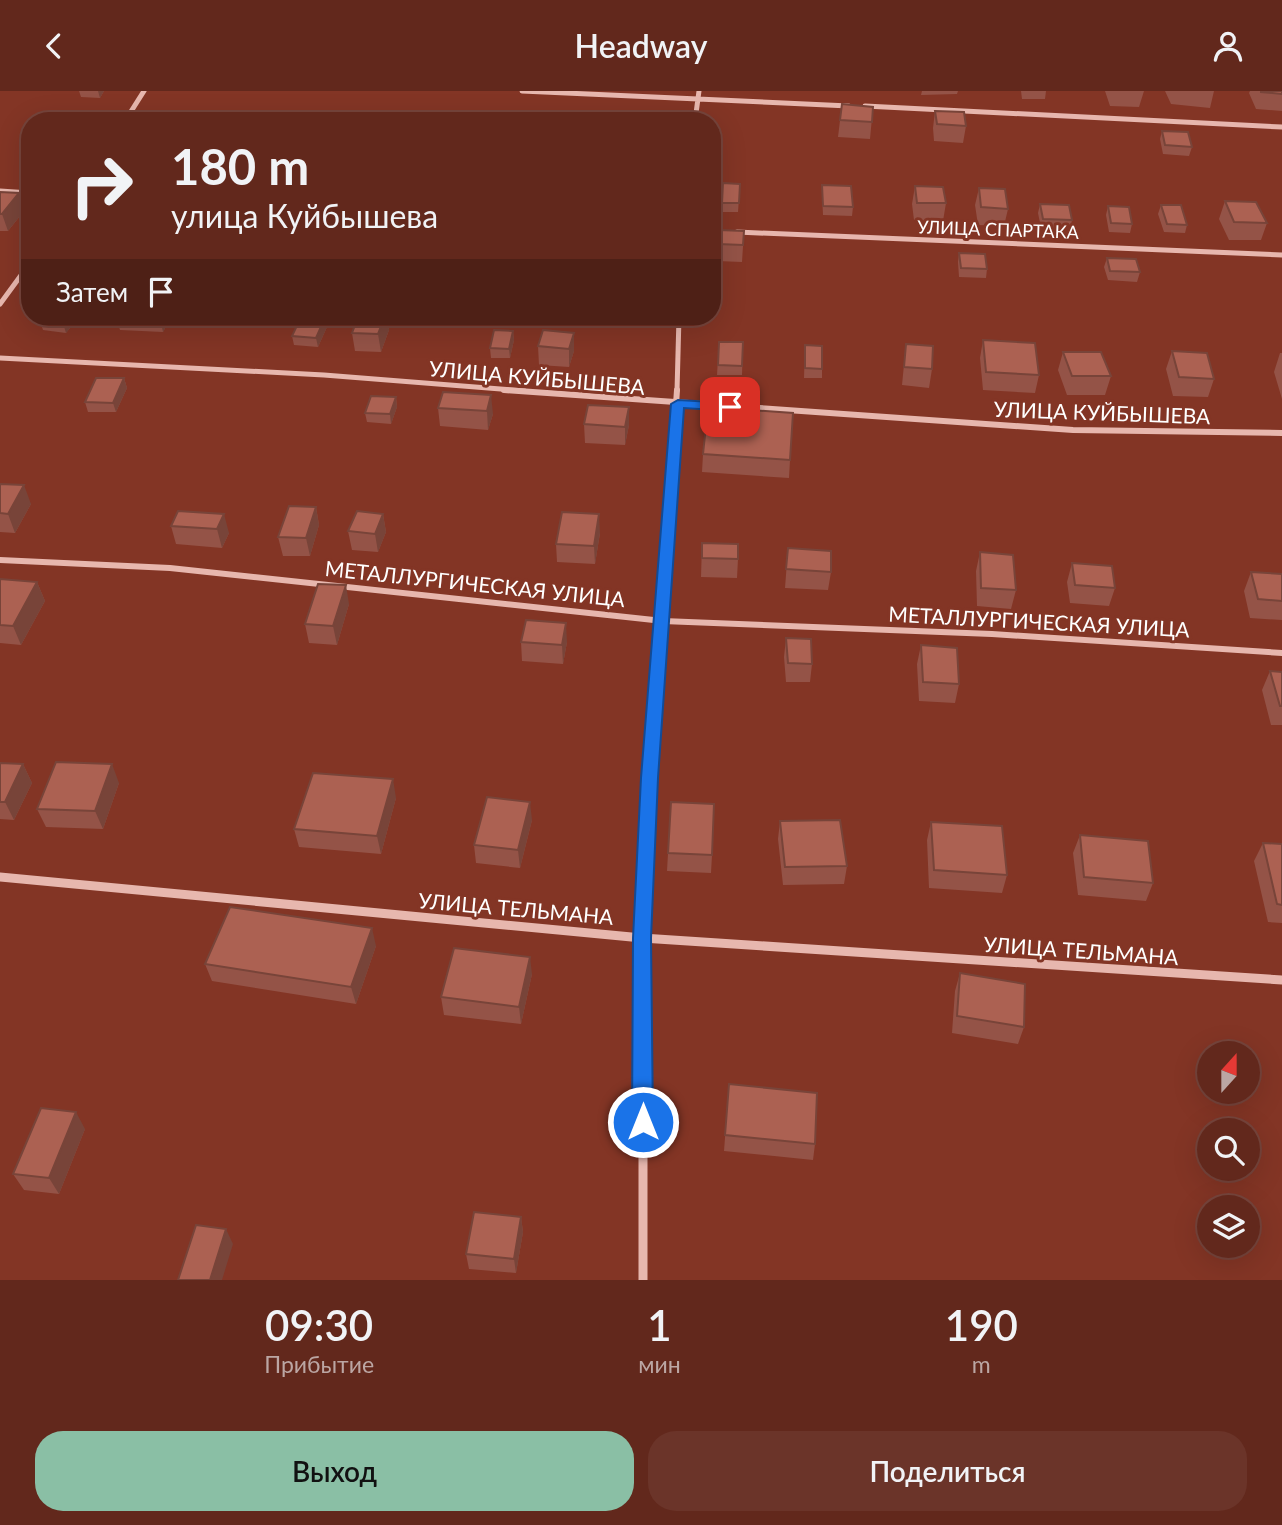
<!DOCTYPE html>
<html lang="ru">
<head>
<meta charset="utf-8">
<style>
	body { margin:0; font-family:Lato,sans-serif; background:#6b3429; color:#f1f3f6; height:100vh; display:flex; flex-direction:column; font-size:26px; white-space:nowrap }
	* { box-sizing:border-box; margin:0 }
	p { font-size:23px; color:#bba6a3 }
	.icon { flex:none; width:38px; height:38px; fill:none; stroke:currentColor; stroke-width:2; stroke-linecap:round; stroke-linejoin:round }
	.map { position:relative; height:1189px; overflow:hidden }
	.side { display:flex; flex-direction:column; background:#62281c; flex:1 }
	.side>* { flex:none }
	.top-card { position:absolute; left:21px; top:21px; width:700px; height:214px; border-radius:28px; box-shadow:0 7px 28px #0002,0 0 0 2px #76443b; background:#62281c; color:#f1f3f6; overflow:hidden }
	.needle { width:46px; rotate:21deg }
	.buttons { position:absolute; left:1197px; top:950px; display:grid; gap:14px }
	.buttons a { display:grid; place-items:center; width:63px; height:63px; border-radius:50%; background:#62281c; box-shadow:0 7px 28px #0002,0 0 0 2px #76443b; font-size:35px }
	.pin { position:absolute; display:grid; place-items:center; width:60px; height:60px; color:#fff; margin:-30px; border-radius:14px; box-shadow:0 4px 10px #0006 }
	.me { position:absolute; width:77px; margin:-38px; rotate:0deg; stroke-linejoin:round; filter:drop-shadow(0 0 5px #0008) }
	.turn { display:flex; align-items:center; gap:24px; height:147px; padding:0 35px; font-size:32px }
	.turn .icon { width:91px; height:91px; stroke-width:2.5 }
	.turn b { display:block; font-size:49px; line-height:60px }
	.then { display:flex; align-items:center; height:66px; padding:0 35px; background:#0003; gap:14px; font-size:26px }
	.eta { display:flex; justify-content:space-evenly; align-items:center; height:119px; text-align:center }
	.eta b { font-size:42px; font-weight:600; line-height:49px }
	.button { display:flex; gap:14px; margin-top:auto; padding:14px 35px }
	.button a { flex:1; height:80px; border-radius:28px; background:#8abfa5; color:#111; font-size:28px; font-weight:600; line-height:80px; text-align:center }
	.button a+a { background:#6b3429; color:#f1f3f6 }
	header { display:flex; justify-content:space-between; align-items:center; height:91px; padding:0 35px; background:#62281c; font-size:32px; font-weight:600 }
	.map>svg:first-child { display:block }
	.lines { fill:none; stroke-linecap:round; stroke-linejoin:round }
	.street-far2 { stroke:#e7b7ae; stroke-width:5 }
	.street-far1 { stroke:#e7b7ae; stroke-width:6 }
	.street { stroke:#e7b7ae; stroke-width:9 }
	.wall { fill:#945347 }
	.shaded-wall { fill:#784439 }
	.building { fill:#ac6152; stroke:#784439; stroke-width:2 }
	.route { fill:#1a73e8; stroke:#114b97; stroke-width:2 }
	.labels { text-anchor:middle; dominant-baseline:central; stroke-width:6; stroke-linejoin:round; paint-order:stroke }
	.far-street-label { font-size:18px; fill:#fff; stroke:#833525 }
	.street-label { font-size:21px; fill:#fff; stroke:#833525 }
</style>
</head>
<body>
<header><svg class="icon" aria-label="back" viewBox="0 0 24 24"><path d="M15 5l-7 7 7 7"/></svg>Headway<svg class="icon" aria-label="person" viewBox="0 0 24 24"><circle cx="12" cy="8" r="4"/><path d="M4 21q1-7 8-7t8 7"/></svg></header>
<div class="map">
<svg width="1282" height="1189" viewBox="0 0 1282 1189">
	<rect width="100%" height="100%" fill="#833525"/>
	<g class="lines">
		<path class="street-far2" d="M522 0 849 15
			M865 15 1282 36
			M125 30 144 0
			M695 30 699 0
			M0 100 30 102
			M737 141 1282 164
			M0 213 30 172
			M0 267 324 284 525 300
			M677 300 679 226"/>
		<path class="street-far1" d="M504 299 1073 339 1282 342
			M0 469 170 477 663 530 992 543 1282 562
			M650 688 677 299"/>
		<path class="street" d="M0 786 642 847 1282 889
			M643 1189V874L650 686"/>
	</g>
	<path class="wall" d="M79 0H104L100 7 81 6Z
		M922 0H958L957 3 921 4Z
		M1021 0H1046L1045 8H1022Z
		M1105 0H1144L1139 16 1110 15Z
		M1165 0H1214L1210 17 1171 13Z
		M1250 0H1282V20L1256 18 1249 2Z
		M842 13 873 16 870 48 838 46Z
		M935 20 966 35 963 52 934 50 933 37Z
		M1162 40 1192 56 1189 65 1163 63 1160 48Z
		M723 92 740 93 738 121H721Z
		M822 94 853 116 852 125 823 124 822 103Z
		M915 95 946 112 943 130 914 129 912 113Z
		M979 97 1008 118 1004 135 978 134 975 114Z
		M0 101 24 120 8 140H0Z
		M1225 110 1267 132 1261 149H1229L1219 128Z
		M1040 113 1072 129 1070 138 1041 137 1038 122Z
		M1161 114 1187 134 1185 142 1164 141 1158 123Z
		M1108 115 1132 133 1130 142 1109 141 1106 124Z
		M719 139 744 140 742 171 717 170Z
		M959 162 987 178 986 187 959 186 958 171Z
		M1107 167 1140 181 1137 191 1108 189 1104 176Z
		M119 226H171L163 241 120 239 117 230Z
		M358 226H388L389 239 381 261 355 260 352 242Z
		M78 227 66 242 43 239 40 230Z
		M325 227 327 236 318 256 294 254 292 245Z
		M513 240 514 249 510 267H491L490 257Z
		M574 242V260L569 276 539 274 538 255Z
		M983 249 1039 284 1035 302 983 299 980 267Z
		M719 251H743L742 284H717Z
		M906 253 932 278 929 297 902 294Z
		M805 254 822 278V287H804Z
		M1172 260 1214 288 1208 306 1173 305 1166 278Z
		M1063 261 1111 285 1105 304H1067L1058 279Z
		M1280 262H1282V308L1274 281Z
		M124 287 127 297 116 321H88L85 311Z
		M443 301 493 323 488 339 440 335 438 317Z
		M396 306 397 316 391 333 367 331 365 322Z
		M584 333 629 334 625 354 585 352Z
		M703 363 790 369 789 387 702 381Z
		M0 393 31 413 15 442 0 441Z
		M316 416 319 434 310 465H283L278 446Z
		M178 420 229 442 222 457 176 453 171 435Z
		M383 423 386 441 378 461 352 459 348 440Z
		M600 442 595 473 557 471 556 453Z
		M702 452 738 468 737 487 701 486Z
		M788 457 831 481 828 499 785 497Z
		M980 461 1016 499 1011 518 977 515 976 480Z
		M1072 472 1115 497 1109 515 1070 512 1067 491Z
		M1251 481 1282 483V529L1250 527 1244 500Z
		M0 488 37 491 45 510 21 554 0 552Z
		M349 513 337 554 309 552 305 533Z
		M786 547 812 573 810 591H786L784 566Z
		M521 551H567L563 573 522 570Z
		M921 554 959 593 955 612 919 610 917 573Z
		M1270 580 1282 581V634H1271L1262 599Z
		M0 672 23 673 32 692 14 729 0 728Z
		M119 692 103 738 46 736 37 718Z
		M396 707 381 763 299 756 294 738Z
		M532 729 520 777 476 772 474 754Z
		M780 730 847 775 844 793 783 794 778 748Z
		M931 731 1007 784 1002 802 929 797 927 749Z
		M1080 744 1153 792 1146 810 1078 804 1073 762Z
		M1263 752 1282 753V832L1268 831 1254 770Z
		M668 762 712 764 711 782 667 780Z
		M376 855 356 913 212 890 205 873Z
		M960 882 1024 936 1018 953 952 942 955 900Z
		M532 883 521 933 444 924 441 906Z
		M729 993 815 1053 813 1069 724 1060Z
		M85 1038 59 1103 24 1099 13 1083Z
		M521 1126 523 1141 516 1182 469 1178 466 1163Z"/>
	<path class="shaded-wall" d="M98 0H104L100 7Z
		M19 102 24 120 8 140 2 123Z
		M68 226 78 227 66 242 63 232Z
		M164 226H171L163 241 161 232Z
		M385 226H388L389 239 381 261 378 243Z
		M325 227 327 236 318 256 316 247Z
		M513 240 514 249 510 267 509 258Z
		M574 242V260L569 276V258Z
		M124 287 127 297 116 321 113 312Z
		M491 304 493 323 488 339 487 320Z
		M396 306 397 316 391 333 390 323Z
		M629 316V334L625 354V336Z
		M24 394 31 413 15 442 8 423Z
		M316 416 319 434 310 465 306 447Z
		M224 423 229 442 222 457 217 438Z
		M383 423 386 441 378 461 375 443Z
		M599 423 600 442 595 473 594 455Z
		M37 491 45 510 21 554 13 535Z
		M346 494 349 513 337 554 333 535Z
		M566 532 567 551 563 573 562 554Z
		M23 673 32 692 14 729 5 711Z
		M112 673 119 692 103 738 95 720Z
		M393 688 396 707 381 763 377 745Z
		M530 711 532 729 520 777 518 759Z
		M372 837 376 855 356 913 351 896Z
		M530 866 532 883 521 933 519 916Z
		M76 1021 85 1038 59 1103 49 1087Z
		M521 1126 523 1141 516 1182 514 1168Z
		M226 1138 233 1153 222 1189H210Z"/>
	<path class="building" d="M1261 0H1282V3L1261 1Z
		M842 13 873 16 872 31 840 29Z
		M935 20 964 21 966 35 937 33Z
		M1162 40 1188 41 1192 56 1165 54Z
		M723 92 740 93 739 112H722Z
		M822 94 851 95 853 116 823 115Z
		M915 95 943 96 946 112H917Z
		M979 97 1005 98 1008 118 981 116Z
		M0 101 19 102 2 123H0Z
		M1225 110 1256 111 1267 132 1234 131Z
		M1040 113 1069 114 1072 129 1043 128Z
		M1161 114H1181L1187 134 1167 133Z
		M1108 115 1129 116 1132 133 1111 132Z
		M719 139 744 140 743 154 718 153Z
		M959 162 985 163 987 178 961 177Z
		M1107 167 1136 168 1140 181 1110 180Z
		M43 226H68L63 232 40 230Z
		M119 226H164L161 232 117 230Z
		M301 226 325 227 316 247 292 245Z
		M358 226H385L378 243 352 242Z
		M494 239 513 240 509 258 490 257Z
		M543 239 574 242 569 258 538 255Z
		M983 249 1035 252 1039 284 986 281Z
		M719 251H743L742 275 718 274Z
		M906 253 933 255 932 278 904 276Z
		M805 254 822 255V278L805 277Z
		M1172 260 1207 262 1214 288 1179 286Z
		M1063 261H1101L1111 285H1072Z
		M96 287H124L113 312 85 311Z
		M443 301 491 304 487 320 438 317Z
		M371 305 396 306 390 323 365 322Z
		M588 314 629 316 625 336 584 333Z
		M708 316 793 322 790 369 703 363Z
		M0 393 24 394 8 423 0 422Z
		M289 415 316 416 306 447 278 446Z
		M178 420 224 423 217 438 171 435Z
		M357 420 383 423 375 443 348 440Z
		M562 421 599 423 594 455 556 453Z
		M702 452 738 453V468L702 467Z
		M788 457 831 460V481L786 478Z
		M980 461 1013 464 1016 499 981 497Z
		M1072 472 1112 475 1115 497 1075 494Z
		M1251 481 1282 483V510L1258 508Z
		M0 488 37 491 13 535 0 534Z
		M318 493 346 494 333 535 305 533Z
		M526 529 566 532 562 554 521 551Z
		M786 547 811 548 812 573 788 572Z
		M921 554 957 557 959 593 923 591Z
		M1270 580 1282 581V615H1280Z
		M56 671 112 673 95 720 37 718Z
		M0 672 23 673 5 711H0Z
		M313 682 393 688 377 745 294 738Z
		M487 706 530 711 518 759 474 754Z
		M671 711 714 713 712 764 668 762Z
		M840 729 847 775 785 776 780 730Z
		M931 731 1002 735 1007 784 934 779Z
		M1080 744 1148 750 1153 792 1084 786Z
		M1263 752 1282 753V814L1277 813Z
		M230 816 372 837 351 896 205 873Z
		M454 857 530 866 519 916 441 906Z
		M960 882 1025 893 1024 936 957 925Z
		M729 993 817 1002 815 1053 725 1044Z
		M41 1017 76 1021 49 1087 13 1083Z
		M474 1121 521 1126 514 1168 466 1163Z
		M196 1134 226 1138 210 1189H178Z"/>
	<path class="route" d="M678 309 730 312 737 316 730 320 684 317 658 687 651 847 653 1031 650 1038 643 1041 635 1038 632 1031 633 847 641 687 671 313Z"/>
	<g class="labels">
		<g class="far-street-label">
			<text transform="translate(998 138) rotate(2)">УЛИЦА СПАРТАКА</text>
		</g>
		<g class="street-label">
			<text transform="translate(537 286) rotate(5)">УЛИЦА КУЙБЫШЕВА</text>
			<text transform="translate(1102 321) rotate(2)">УЛИЦА КУЙБЫШЕВА</text>
			<text transform="translate(475 492) rotate(6)">МЕТАЛЛУРГИЧЕСКАЯ УЛИЦА</text>
			<text transform="translate(1039 530) rotate(3)">МЕТАЛЛУРГИЧЕСКАЯ УЛИЦА</text>
			<text transform="translate(516 817) rotate(5)">УЛИЦА ТЕЛЬМАНА</text>
			<text transform="translate(1081 859) rotate(4)">УЛИЦА ТЕЛЬМАНА</text>
		</g>
	</g>
</svg>
<div class="buttons">
<a><svg class="needle" viewBox="-14 -14 28 28"><path d="M0-13l5 13h-10z" fill="#e53935"/><path d="M0 13l5-13h-10z" fill="#bba6a3"/></svg></a>
<a><svg class="icon" aria-label="search" viewBox="0 0 24 24"><circle cx="10" cy="10" r="6"/><path d="M15 15l6 6"/></svg></a>
<a><svg class="icon" aria-label="layers" viewBox="0 0 24 24"><path d="M12 4l9 5-9 5-9-5zM3 14l9 5 9-5"/></svg></a>
</div>
<div class="pin" style="left:730px;top:316px;background:#d93025"><svg class="icon" aria-label="arrive" viewBox="0 0 24 24"><path d="M6 21V4h12l-3 4 3 4H6"/></svg></div>
<svg class="me" style="left:643px;top:1031px" viewBox="-20 -20 40 40"><circle r="17" fill="#1a73e8" stroke="#fff" stroke-width="3"/><path d="M0-11L8 9 0 5-8 9z" fill="#fff"/></svg>
<div class="top-card">
<div class="turn"><svg class="icon" aria-label="right" viewBox="0 0 24 24"><path d="M7 20v-9h11M14 6l5 5-5 5"/></svg><div><b>180 m</b>улица Куйбышева</div></div>
<div class="then">Затем<svg class="icon" aria-label="arrive" viewBox="0 0 24 24"><path d="M6 21V4h12l-3 4 3 4H6"/></svg></div>
</div>
</div>
<section class="side">
<div class="eta">
<div><b>09:30</b><p>Прибытие</p></div>
<div><b>1</b><p>мин</p></div>
<div><b>190</b><p>m</p></div>
</div>
<div class="button"><a>Выход</a><a>Поделиться</a></div>
</section>
</body>
</html>
